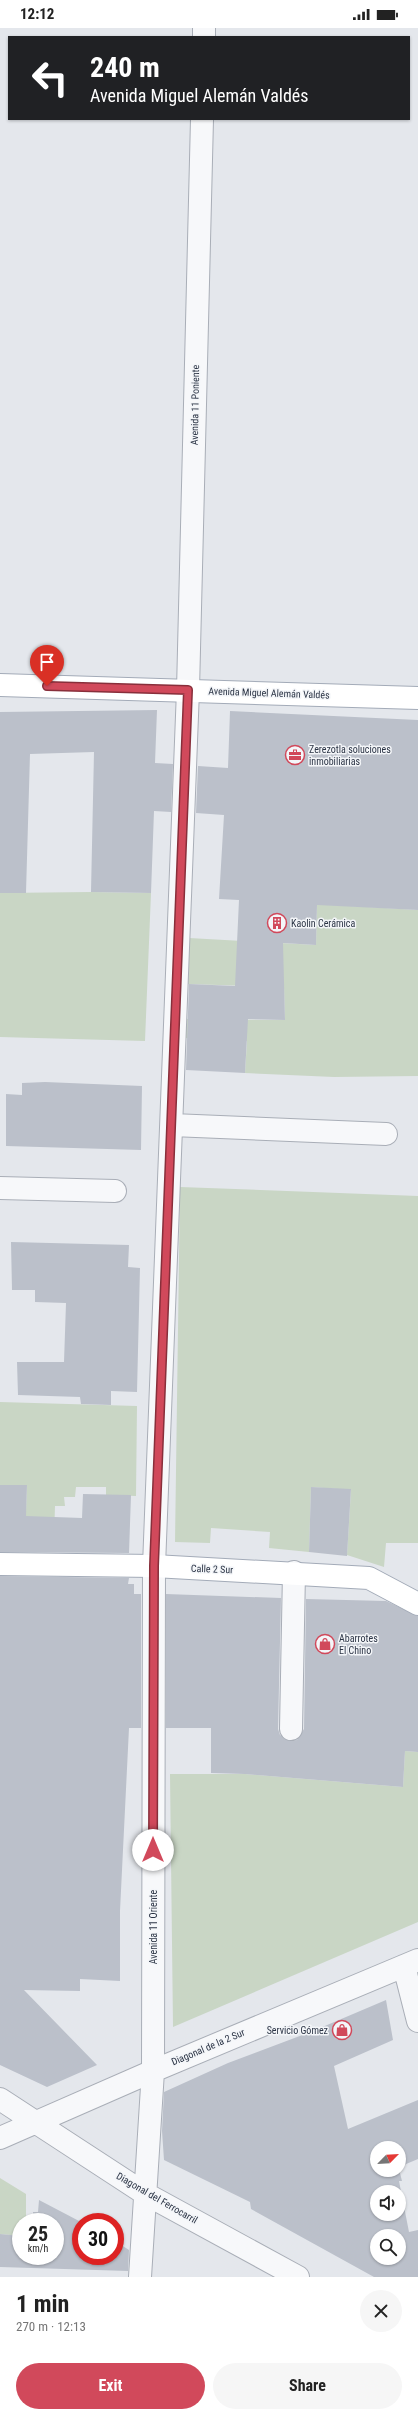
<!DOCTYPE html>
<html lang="en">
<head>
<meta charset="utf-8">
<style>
	body { margin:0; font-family:"Roboto Condensed",sans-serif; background:#f6f6f6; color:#222; height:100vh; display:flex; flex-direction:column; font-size:15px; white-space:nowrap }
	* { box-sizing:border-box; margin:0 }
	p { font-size:13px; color:#767676 }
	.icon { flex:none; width:22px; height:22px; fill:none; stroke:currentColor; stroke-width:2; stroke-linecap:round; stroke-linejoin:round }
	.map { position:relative; height:2249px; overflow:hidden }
	.panel { display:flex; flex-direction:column; background:#fff; flex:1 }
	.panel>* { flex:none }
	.guide { position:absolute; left:8px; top:8px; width:402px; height:84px; border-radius:0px; box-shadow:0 1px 3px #0004; background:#202124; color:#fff; overflow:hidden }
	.needle { width:26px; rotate:66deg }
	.fabs { position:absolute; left:370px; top:2113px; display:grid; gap:8px }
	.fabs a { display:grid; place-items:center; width:36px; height:36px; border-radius:50%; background:#fff; box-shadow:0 1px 3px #0004; font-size:20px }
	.speed { position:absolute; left:12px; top:2185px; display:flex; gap:8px; font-size:20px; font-weight:700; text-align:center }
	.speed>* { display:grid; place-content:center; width:52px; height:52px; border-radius:50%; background:#fff; box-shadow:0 1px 3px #0004; line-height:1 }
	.speed small { font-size:10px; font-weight:400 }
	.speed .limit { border:6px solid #d22; background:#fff; color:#111 }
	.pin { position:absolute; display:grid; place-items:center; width:34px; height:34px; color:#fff; margin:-41px -17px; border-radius:50% 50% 50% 0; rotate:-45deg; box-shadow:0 0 4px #0007 }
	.pin .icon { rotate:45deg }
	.me { position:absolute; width:44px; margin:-22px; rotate:0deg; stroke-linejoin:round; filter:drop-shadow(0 0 3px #0008) }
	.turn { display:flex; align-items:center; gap:14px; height:84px; padding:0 16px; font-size:18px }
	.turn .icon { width:52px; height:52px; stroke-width:2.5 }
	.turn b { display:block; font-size:28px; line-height:34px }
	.round { display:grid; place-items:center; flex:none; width:42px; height:42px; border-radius:21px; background:#f6f6f6 }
	.overview { display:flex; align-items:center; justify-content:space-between; height:68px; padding:0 16px }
	h1 { font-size:24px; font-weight:700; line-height:30px }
	.cta { display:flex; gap:8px; margin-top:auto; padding:8px 16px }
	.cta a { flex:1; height:46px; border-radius:24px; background:#d1495b; color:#fff; font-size:16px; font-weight:700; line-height:46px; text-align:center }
	.cta a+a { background:#f6f6f6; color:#222 }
	.status { display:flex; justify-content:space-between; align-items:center; height:28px; padding:0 20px; background:#fff; direction:ltr }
	.status svg { height:11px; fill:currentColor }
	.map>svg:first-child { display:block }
	.green { fill:#c9d6c5 }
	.building { fill:#bbc0ca; fill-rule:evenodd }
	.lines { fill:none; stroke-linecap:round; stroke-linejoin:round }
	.minor-casing { stroke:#a9aeb7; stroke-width:24 }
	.major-casing { stroke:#a3abb8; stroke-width:24 }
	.minor { stroke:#f7f8fa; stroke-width:22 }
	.major { stroke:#fff; stroke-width:22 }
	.route-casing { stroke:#882f3b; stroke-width:10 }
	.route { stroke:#d1495b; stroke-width:7 }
	.labels { text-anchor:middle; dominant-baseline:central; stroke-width:3; stroke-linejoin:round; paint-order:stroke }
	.street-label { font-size:10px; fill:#2b3445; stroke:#f4f6f9 }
	.poi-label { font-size:10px; fill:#2b3445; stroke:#f4f6f9; text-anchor:start }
</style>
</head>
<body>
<div class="status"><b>12:12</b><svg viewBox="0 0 49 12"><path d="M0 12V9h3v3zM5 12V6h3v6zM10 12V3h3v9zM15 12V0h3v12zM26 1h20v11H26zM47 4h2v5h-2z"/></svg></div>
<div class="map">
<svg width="418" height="2249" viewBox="0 0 418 2249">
	<rect width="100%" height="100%" fill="#e4e7ec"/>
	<path class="green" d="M91 864 151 865 145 1013 0 1009V865Z
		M317 876 418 882V1048L334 1049 245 1045 247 1013 186 1010V991L285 992 284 959 188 956 189 910 316 917Z
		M180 1159 418 1168V1515H386L384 1539 347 1527 351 1462 311 1459 309 1524 269 1520 270 1504 211 1500 210 1515 175 1514Z
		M0 1374 137 1378 136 1468 106 1467V1459H76L75 1469H64L65 1478H55L54 1511 25 1510 27 1457H0Z
		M405 1723 418 1724V1894L173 1999 170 1746H245L403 1759Z
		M0 2150 26 2166V2194H21V2208L0 2206Z"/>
	<path class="building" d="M157 682 155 735 173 736 171 784 154 783 151 865 91 864 94 724 30 726 26 865H0V684Z
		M230 683 418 692V882L317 877 316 917 283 915 285 992 248 991 245 1045 186 1042 189 956 235 958 239 872 219 871 224 787 196 785 198 738 228 740Z
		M45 1054 142 1058 141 1122 6 1118V1066L22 1067V1055Z
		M11 1214 129 1217 128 1239 140 1240 137 1364 111 1363V1377L81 1376 80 1369 18 1367 17 1334H64L66 1275 35 1274V1262H12Z
		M0 1457H27L26 1488 82 1490 83 1466 131 1467 129 1525 0 1524Z
		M311 1459 351 1461 347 1528 309 1524Z
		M0 1548 129 1550 128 1556H134V1566H141V1700H129L120 1883V1953L80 1951V1963L24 1962 97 2037 47 2059 0 2037Z
		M166 1566 281 1570 278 1701 280 1707 290 1713 297 1712 304 1701 306 1571 386 1573 418 1588V1724L405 1723 403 1759 245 1746 211 1745V1700H166Z
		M386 1972 393 2012 334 2038 348 2101 418 2072V2131L399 2139V2120H377V2142L399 2141 402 2153H399L409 2204 418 2202V2249H374L251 2181 250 2174 164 2132 162 2103 164 2064 228 2035 313 2003ZM377 2164H399V2186H377ZM377 2208H399V2230H377Z
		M39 2172 81 2194V2228H115V2213L129 2222 128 2243 0 2239V2206L21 2208V2228H55V2194H33V2184H38Z"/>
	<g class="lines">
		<defs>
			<path id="minor" d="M204 9V0
				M172 1097 386 1106
				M0 1160 115 1163
				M291 1701 294 1544
				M404 1938 418 1993
				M0 2071 144 2165 298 2249
				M0 2110 153 2043 418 1932
				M140 2249 153 2043 154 1538 188 662 202 91"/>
			<path id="major" d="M0 657 418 670
				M0 1536 154 1538 369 1550 418 1576"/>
		</defs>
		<use href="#minor" class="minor-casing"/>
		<use href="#major" class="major-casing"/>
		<use href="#minor" class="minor"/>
		<use href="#major" class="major"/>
	</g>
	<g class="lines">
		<defs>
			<path id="route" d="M47 658 188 662 154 1538 153 1822"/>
		</defs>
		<use href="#route" class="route-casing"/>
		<use href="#route" class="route"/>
	</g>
	<defs>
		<symbol id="office-ring" viewBox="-11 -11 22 22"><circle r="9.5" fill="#f4f6f9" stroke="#d1495b" stroke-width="1.5"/><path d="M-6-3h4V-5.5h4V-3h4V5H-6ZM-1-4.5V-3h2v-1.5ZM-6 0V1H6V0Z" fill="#d1495b"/></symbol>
		<symbol id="building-ring" viewBox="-11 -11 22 22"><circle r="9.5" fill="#f4f6f9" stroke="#d1495b" stroke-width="1.5"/><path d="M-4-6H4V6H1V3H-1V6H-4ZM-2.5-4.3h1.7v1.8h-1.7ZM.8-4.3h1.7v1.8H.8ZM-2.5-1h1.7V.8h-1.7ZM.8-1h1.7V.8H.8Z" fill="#d1495b"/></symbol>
		<symbol id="shop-ring" viewBox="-11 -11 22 22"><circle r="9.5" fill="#f4f6f9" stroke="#d1495b" stroke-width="1.5"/><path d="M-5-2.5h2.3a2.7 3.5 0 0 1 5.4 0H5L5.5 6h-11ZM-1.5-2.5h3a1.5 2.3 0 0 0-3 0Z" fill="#d1495b"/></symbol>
	</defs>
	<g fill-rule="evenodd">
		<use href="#office-ring" x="284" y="716" width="22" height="22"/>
		<use href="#building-ring" x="266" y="884" width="22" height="22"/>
		<use href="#shop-ring" x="314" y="1605" width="22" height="22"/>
		<use href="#shop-ring" x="331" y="1991" width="22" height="22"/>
	</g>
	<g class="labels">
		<g class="street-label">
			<text transform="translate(195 377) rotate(-89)">Avenida 11 Poniente</text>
			<text transform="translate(269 665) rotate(2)">Avenida Miguel Alemán Valdés</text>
			<text transform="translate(212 1541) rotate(2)">Calle 2 Sur</text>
			<text transform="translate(153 1899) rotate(-90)">Avenida 11 Oriente</text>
			<text transform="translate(208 2019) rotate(-23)">Diagonal de la 2 Sur</text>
			<text transform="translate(157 2170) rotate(30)">Diagonal del Ferrocarril</text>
		</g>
		<g class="poi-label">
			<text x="309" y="721">Zerezotla soluciones<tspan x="309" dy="12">inmobiliarias</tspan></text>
			<text x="291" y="895">Kaolin Cerámica</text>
			<text x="339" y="1610">Abarrotes<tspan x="339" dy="12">El Chino</tspan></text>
			<text x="328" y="2002" text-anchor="end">Servicio Gómez</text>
		</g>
	</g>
</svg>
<div class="fabs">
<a><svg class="needle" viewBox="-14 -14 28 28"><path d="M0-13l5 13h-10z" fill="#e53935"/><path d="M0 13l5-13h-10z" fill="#767676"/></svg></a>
<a><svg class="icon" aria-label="sound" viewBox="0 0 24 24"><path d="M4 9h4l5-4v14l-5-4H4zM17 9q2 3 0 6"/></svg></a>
<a><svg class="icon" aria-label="search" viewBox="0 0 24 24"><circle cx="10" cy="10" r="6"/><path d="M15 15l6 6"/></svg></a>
</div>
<div class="speed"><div>25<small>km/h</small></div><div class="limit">30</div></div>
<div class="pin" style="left:47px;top:658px;background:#d93025"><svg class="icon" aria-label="arrive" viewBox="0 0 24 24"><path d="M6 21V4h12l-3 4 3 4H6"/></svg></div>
<svg class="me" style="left:153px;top:1822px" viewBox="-20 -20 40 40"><circle r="19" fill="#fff"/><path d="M0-13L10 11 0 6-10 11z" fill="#d1495b"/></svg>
<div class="guide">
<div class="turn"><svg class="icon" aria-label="left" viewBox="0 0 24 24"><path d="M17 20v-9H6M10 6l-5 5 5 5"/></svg><div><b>240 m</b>Avenida Miguel Alemán Valdés</div></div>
</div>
</div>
<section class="panel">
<div class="overview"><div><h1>1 min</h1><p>270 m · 12:13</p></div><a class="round"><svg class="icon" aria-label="close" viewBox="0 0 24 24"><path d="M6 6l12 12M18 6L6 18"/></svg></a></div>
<div class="cta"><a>Exit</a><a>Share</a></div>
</section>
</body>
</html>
